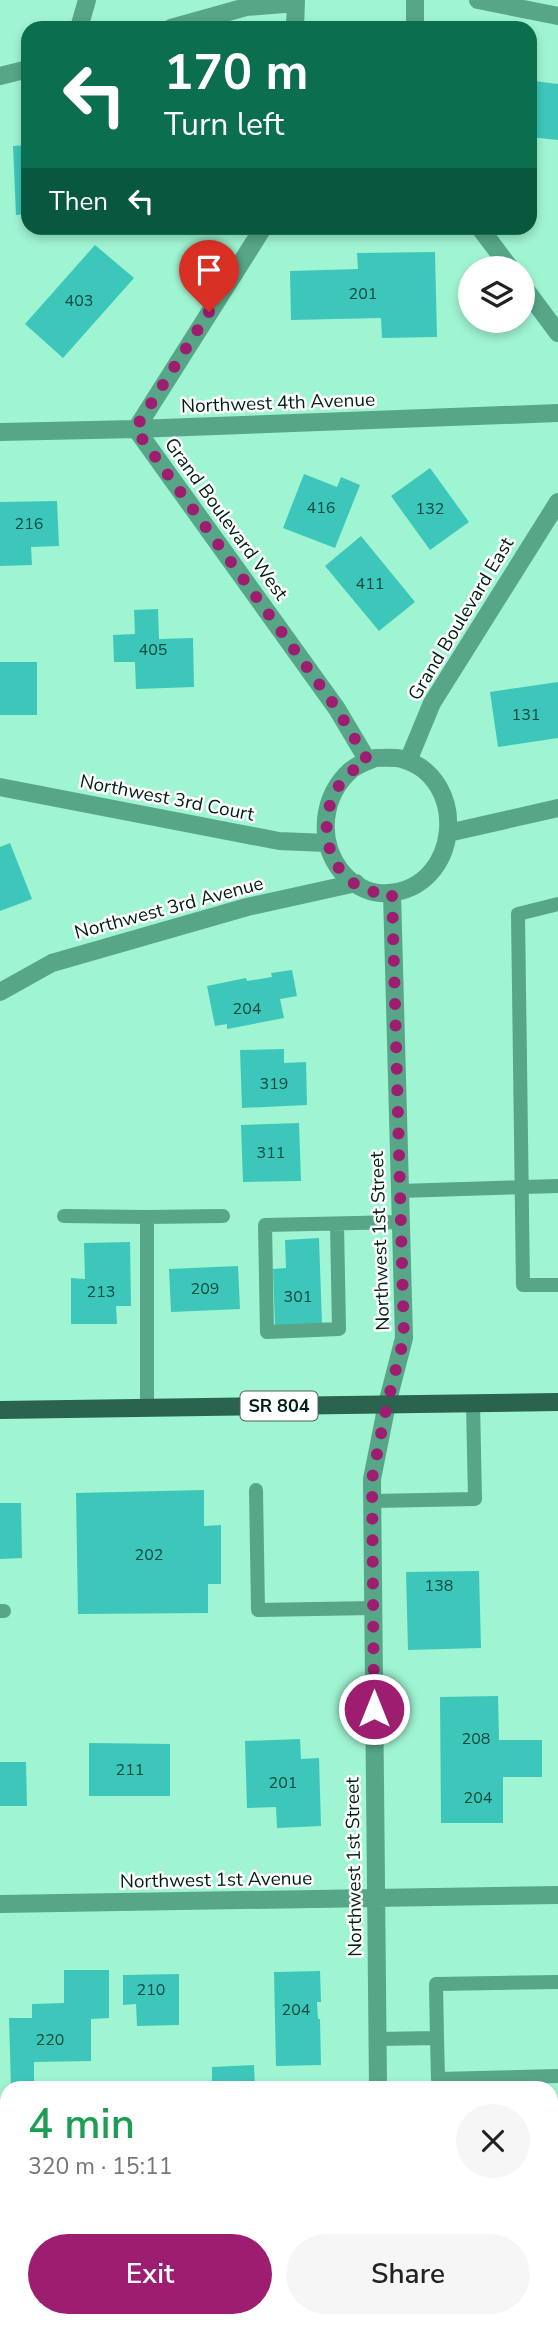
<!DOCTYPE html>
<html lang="en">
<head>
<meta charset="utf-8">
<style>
	body { margin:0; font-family:"Nunito Sans",sans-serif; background:#f6f6f6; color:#222; height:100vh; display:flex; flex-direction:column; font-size:26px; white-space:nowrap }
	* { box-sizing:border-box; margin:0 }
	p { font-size:23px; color:#767676 }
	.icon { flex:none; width:38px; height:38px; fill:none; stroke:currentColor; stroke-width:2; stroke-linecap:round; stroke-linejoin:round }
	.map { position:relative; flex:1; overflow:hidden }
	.sheet { position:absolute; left:0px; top:2081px; width:558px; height:247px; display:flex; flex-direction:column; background:#fff; border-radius:21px 21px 0 0; box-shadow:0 4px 10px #0003 }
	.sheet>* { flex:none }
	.guide { position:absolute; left:21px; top:21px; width:516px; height:214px; border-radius:21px; box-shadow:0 4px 10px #0003; background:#0b6e4f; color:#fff; overflow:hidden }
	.fabs { position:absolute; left:458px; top:256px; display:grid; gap:14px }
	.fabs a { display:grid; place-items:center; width:77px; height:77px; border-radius:50%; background:#fff; box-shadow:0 4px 10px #0003; font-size:35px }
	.pin { position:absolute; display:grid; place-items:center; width:60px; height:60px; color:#fff; margin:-72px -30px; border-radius:50% 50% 50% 0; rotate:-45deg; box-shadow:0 0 7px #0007 }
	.pin .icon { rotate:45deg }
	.me { position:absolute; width:77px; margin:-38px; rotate:0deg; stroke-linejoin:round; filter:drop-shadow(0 0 5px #0008) }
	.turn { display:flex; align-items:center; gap:24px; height:147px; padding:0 28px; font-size:32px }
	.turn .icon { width:91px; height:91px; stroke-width:2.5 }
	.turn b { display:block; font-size:49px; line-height:60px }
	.then { display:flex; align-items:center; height:66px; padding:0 28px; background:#0003; gap:14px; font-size:26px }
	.round { display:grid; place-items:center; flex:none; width:74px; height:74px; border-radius:37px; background:#f6f6f6 }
	.headline { display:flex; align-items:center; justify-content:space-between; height:119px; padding:0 28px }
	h1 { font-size:42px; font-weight:600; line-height:52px; color:#1e9e55 }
	.primary-button { display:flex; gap:14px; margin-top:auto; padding:14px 28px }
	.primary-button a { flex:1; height:80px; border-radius:42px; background:#9d1d71; color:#fff; font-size:28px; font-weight:600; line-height:80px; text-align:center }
	.primary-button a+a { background:#f6f6f6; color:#222 }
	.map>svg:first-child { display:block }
	.building { fill:#3dc7bb }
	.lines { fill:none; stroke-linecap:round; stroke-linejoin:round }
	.lane { stroke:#56a687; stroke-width:14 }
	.street { stroke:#56a687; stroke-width:18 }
	.primary { stroke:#2a634e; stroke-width:18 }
	.route { stroke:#9d1d71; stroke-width:12; stroke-dasharray:0 21.6 }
	.labels { text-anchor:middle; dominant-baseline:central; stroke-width:5; stroke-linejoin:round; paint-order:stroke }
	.number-label { font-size:16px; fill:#0f4a3e }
	.shield { fill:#fff; stroke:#4c635b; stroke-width:2 }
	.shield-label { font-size:18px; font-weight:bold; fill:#002015 }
	.street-label { font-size:19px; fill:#002015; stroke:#fff }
</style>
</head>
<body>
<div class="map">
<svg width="558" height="2326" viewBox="0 0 558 2326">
	<rect width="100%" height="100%" fill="#9ff4d1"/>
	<path class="building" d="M534 81 558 84V140L530 137Z
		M28 145V214L16 215 13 146Z
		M95 245 134 278 63 358 25 324Z
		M435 252 437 337 382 338 381 318 291 320 290 271 358 269 357 253Z
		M430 468 469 522 430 550 391 496Z
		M304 474 337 487 341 477 360 485 335 548 283 528Z
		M57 501 59 546 31 547 32 565 0 566V502Z
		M361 536 415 602 379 631 325 566Z
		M158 609 159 639 193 638 194 687 136 689 135 662H114L113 635 135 634 134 610Z
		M0 662H37V715H0Z
		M558 682V738L498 747 490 692Z
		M10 843 32 899 0 911V847Z
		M292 970 297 996 280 999 284 1018 227 1029V1024L215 1026 207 986 246 978 247 981 272 977 271 973Z
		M284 1049V1063L306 1062 307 1105 242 1108 240 1050Z
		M299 1123 301 1181 243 1182 241 1125Z
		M319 1238 322 1324 275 1326 273 1269 286 1268 285 1240Z
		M130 1242 131 1306H116L117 1324H71V1278L85 1279 84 1243Z
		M238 1266 240 1309 171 1312 169 1269Z
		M204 1490V1526L221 1525V1584H208V1613L78 1614 76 1493Z
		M0 1503H21L22 1558 0 1559Z
		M479 1571 481 1648 408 1650 406 1572Z
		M498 1696 499 1740H542V1777H503V1823H441L440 1697Z
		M300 1739 301 1759 319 1758 321 1826 277 1828 276 1807 247 1808 245 1741Z
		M89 1743 170 1744V1796H89Z
		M0 1762H26L27 1806H0Z
		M64 1970H109V2018L91 2019V2061L34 2062V2088H11L9 2018H32V2004L64 2003Z
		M320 1971 321 2002H317L318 2019H320L321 2065 276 2066 274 1972Z
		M179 1974V2025L137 2026 136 2004 123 2005V1975Z
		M254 2065 255 2088H212V2067Z
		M0 2219H7V2287H0Z"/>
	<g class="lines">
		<path class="lane" d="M558 904 518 914 523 1285H558
			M400 1191 558 1186
			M64 1216 147 1217V1408
			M147 1217 223 1216
			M337 1224 339 1329 267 1332 265 1225 401 1222
			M256 1490 258 1610 373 1608
			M373 1501 475 1499 473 1403
			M0 1611H4
			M437 2038 438 2079 558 2076
			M377 2039 437 2038 436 1984 558 1982"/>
		<path class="street" d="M478 0 558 16
			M79 28 87 0
			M171 28 246 7 296 3
			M295 28 296 0
			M415 28V0
			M0 76 28 69
			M263 228 136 429 337 709 368 761
			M480 228 510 268
			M523 286 558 333
			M0 432 136 429 558 413
			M375 758C384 758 394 757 402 759 470 778 461 888 388 893 371 895 352 885 341 871 317 840 322 796 351 770 358 764 368 761 375 758Z
			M408 761 432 703 558 502
			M0 787 279 841 327 843
			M448 833 558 808
			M0 992 52 963 247 907 356 883
			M0 1904 558 1895
			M378 2088 372 1479 387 1404 404 1338 392 893
			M382 2320V2326"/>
		<path class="primary" d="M0 1410 558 1402"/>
	</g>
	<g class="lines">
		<path class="route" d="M209 312 135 429 337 709 368 761C301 793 320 898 392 893L404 1338 387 1404 372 1479 374 1709"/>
	</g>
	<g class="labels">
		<g class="number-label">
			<text x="363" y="294">201</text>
			<text x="79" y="301">403</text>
			<text x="321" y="508">416</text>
			<text x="430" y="509">132</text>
			<text x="29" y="524">216</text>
			<text x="370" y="584">411</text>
			<text x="153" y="650">405</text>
			<text x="526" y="715">131</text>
			<text x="247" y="1009">204</text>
			<text x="274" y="1084">319</text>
			<text x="271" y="1153">311</text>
			<text x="205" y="1289">209</text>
			<text x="101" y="1292">213</text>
			<text x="298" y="1297">301</text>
			<text x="149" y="1555">202</text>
			<text x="439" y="1586">138</text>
			<text x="476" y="1739">208</text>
			<text x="130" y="1770">211</text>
			<text x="283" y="1783">201</text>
			<text x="478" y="1798">204</text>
			<text x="151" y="1990">210</text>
			<text x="296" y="2010">204</text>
			<text x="50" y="2040">220</text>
		</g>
		<rect class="shield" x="240.5" y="1391.5" width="77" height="29" rx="5"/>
		<g class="shield-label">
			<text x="279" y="1406">SR 804</text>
		</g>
		<g class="street-label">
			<text transform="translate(278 403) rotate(-2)">Northwest 4th Avenue</text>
			<text transform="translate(226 519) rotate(54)">Grand Boulevard West</text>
			<text transform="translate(461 619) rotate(-59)">Grand Boulevard East</text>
			<text transform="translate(167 798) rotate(11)">Northwest 3rd Court</text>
			<text transform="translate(169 908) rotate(-15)">Northwest 3rd Avenue</text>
			<text transform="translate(380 1241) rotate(-92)">Northwest 1st Street</text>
			<text transform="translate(354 1867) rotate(-91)">Northwest 1st Street</text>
			<text transform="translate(216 1880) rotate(-1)">Northwest 1st Avenue</text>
		</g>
	</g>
</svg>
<div class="fabs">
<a><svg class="icon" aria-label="layers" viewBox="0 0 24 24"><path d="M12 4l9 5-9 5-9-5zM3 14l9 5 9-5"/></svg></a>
</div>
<div class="pin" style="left:209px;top:312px;background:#d93025"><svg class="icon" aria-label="arrive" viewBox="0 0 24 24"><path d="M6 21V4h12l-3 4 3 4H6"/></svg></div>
<svg class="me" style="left:374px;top:1709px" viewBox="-20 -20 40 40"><circle r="17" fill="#9d1d71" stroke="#fff" stroke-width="3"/><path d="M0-11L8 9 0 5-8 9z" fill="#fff"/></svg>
<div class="guide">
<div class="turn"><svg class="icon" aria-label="left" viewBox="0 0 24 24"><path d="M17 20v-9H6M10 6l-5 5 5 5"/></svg><div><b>170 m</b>Turn left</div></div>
<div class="then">Then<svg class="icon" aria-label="left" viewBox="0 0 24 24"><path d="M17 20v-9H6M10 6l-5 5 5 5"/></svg></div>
</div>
<section class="sheet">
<div class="headline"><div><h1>4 min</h1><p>320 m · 15:11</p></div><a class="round"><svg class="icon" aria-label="close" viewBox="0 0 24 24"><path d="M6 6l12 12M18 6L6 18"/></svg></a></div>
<div class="primary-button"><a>Exit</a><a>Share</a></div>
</section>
</div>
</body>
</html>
